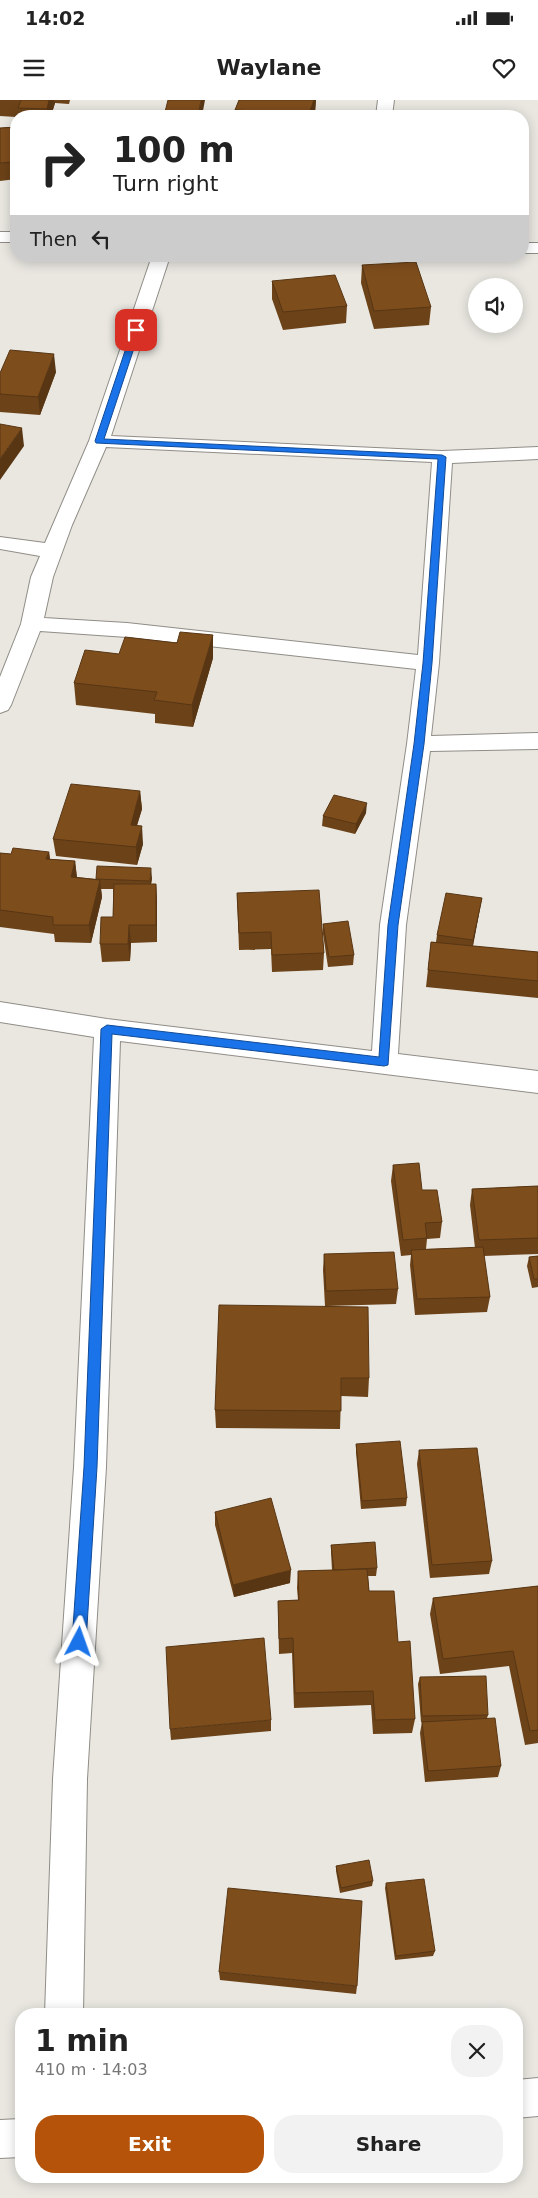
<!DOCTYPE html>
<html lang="en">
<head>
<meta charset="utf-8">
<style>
	body { margin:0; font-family:"DejaVu Sans",sans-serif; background:#f2f2f2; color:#222; height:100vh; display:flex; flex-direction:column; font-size:19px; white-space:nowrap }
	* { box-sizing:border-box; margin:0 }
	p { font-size:16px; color:#767676 }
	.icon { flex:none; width:28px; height:28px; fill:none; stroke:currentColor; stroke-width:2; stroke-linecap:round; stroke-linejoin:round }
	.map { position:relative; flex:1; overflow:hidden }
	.sheet { position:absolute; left:15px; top:1908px; width:508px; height:175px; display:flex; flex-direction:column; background:#fff; border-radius:20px; box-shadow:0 2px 12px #0003 }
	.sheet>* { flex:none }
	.guide { position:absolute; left:10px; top:10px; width:519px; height:152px; border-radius:20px; box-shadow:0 2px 12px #0003; background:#fff; color:#222; overflow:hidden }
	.tools { position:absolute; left:468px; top:178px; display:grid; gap:10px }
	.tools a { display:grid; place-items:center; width:55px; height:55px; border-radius:50%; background:#fff; box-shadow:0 2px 12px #0003; font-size:25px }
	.pin { position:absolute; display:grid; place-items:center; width:42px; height:42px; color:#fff; margin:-21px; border-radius:10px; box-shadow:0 2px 8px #0006 }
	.me { position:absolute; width:55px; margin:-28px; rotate:4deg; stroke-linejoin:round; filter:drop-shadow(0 0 4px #0008) }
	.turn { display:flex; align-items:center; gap:18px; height:105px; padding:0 20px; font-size:22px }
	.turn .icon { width:65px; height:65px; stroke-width:2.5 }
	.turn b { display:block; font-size:35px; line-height:42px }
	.then { display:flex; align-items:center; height:48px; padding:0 20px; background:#0003; gap:10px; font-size:19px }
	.round { display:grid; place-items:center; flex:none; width:52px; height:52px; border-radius:20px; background:#f2f2f2 }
	.summary { display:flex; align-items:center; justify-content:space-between; height:85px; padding:0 20px }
	h1 { font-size:30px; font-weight:700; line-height:38px }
	.cta { display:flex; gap:10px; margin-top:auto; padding:10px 20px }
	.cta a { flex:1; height:58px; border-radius:20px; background:#b45309; color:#fff; font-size:20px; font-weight:700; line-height:58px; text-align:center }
	.cta a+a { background:#f2f2f2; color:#222 }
	.status { display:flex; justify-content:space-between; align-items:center; height:35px; padding:0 25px; background:#fff; direction:ltr }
	.status svg { height:14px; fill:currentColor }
	header { display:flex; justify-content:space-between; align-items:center; height:65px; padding:0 20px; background:#fff; font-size:22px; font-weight:700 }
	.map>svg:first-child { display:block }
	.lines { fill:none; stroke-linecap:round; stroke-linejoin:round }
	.street-casing { stroke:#908d87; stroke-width:2 }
	.street { fill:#fff; fill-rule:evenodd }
	.wall { fill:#6c4218 }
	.shaded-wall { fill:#583614 }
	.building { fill:#7e4d1c; stroke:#583614 }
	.route { fill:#1a73e8; stroke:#114b97 }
</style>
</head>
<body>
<div class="status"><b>14:02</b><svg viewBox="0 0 49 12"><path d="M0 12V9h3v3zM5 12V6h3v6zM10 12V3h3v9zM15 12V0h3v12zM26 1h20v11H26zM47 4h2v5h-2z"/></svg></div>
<header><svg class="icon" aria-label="menu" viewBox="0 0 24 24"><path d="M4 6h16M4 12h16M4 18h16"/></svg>Waylane<svg class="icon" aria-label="heart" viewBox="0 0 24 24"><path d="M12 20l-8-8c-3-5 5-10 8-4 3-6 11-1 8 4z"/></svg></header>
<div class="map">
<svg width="538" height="2098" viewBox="0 0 538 2098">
	<rect width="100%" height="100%" fill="#e9e7e0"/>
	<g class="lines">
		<defs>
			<path id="street" d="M378 0H394L392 16H376Z
				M0 132H16V142H0Z
				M522 143H538V153H522Z
				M152 156H170L111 336 442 351 538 347V359L452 363 439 563 431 636 538 633V649L430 651 406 825 398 954 538 971V993L120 941 106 1367 87 1679 83 1914H45L53 1679 74 1367 94 937 0 922V902L107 919 372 951 380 825 407 644 416 569 127 537 40 531 11 605 8 610 0 613V577L21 524 31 477 40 456 0 449V437L45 443 89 341ZM106 347 432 362 418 555 127 523 44 518 53 477 72 425Z
				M538 1978V2016L516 2018V1980Z
				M21 2019V2057L0 2058V2020Z"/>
		</defs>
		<use href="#street" class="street-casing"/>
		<use href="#street" class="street"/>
	</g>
	<path class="wall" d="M0 0H70L69 4 55 3 51 16 16 17 0 16Z
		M239 0H316L315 12 314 16H235V10Z
		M16 27V59H14L16 79 0 81V28Z
		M362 165 431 207 429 225 374 229 361 183Z
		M272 181 347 206 346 223 283 230 272 199Z
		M56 272 40 315 0 312V273Z
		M213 535V558L193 627 155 623V614L76 605 74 583 119 554Z
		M140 691 142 709 137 725 143 744 137 765 56 756 53 739Z
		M366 713 355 734 322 726 323 716Z
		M49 752 50 759 75 761 77 777 96 779 152 778 151 784H156L157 801V842L131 843 130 861 102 862 100 844 113 817V789H101L102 797 91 843 55 842 54 834 0 827V753L11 754Z
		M237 793 324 853 323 870 272 872 271 849 239 850Z
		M482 798 473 846 538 852V898L426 887 431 842H436L437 835Z
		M323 824 354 855 353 865 328 867 323 834Z
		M393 1065 422 1090 442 1122 440 1138 427 1139 426 1149 475 1148 470 1105 472 1089 538 1086V1154L484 1156 490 1197 487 1212 415 1215 410 1165 411 1155 401 1156 391 1081Z
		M324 1154 398 1189 396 1204 327 1206 369 1278 368 1297 341 1296 340 1329 216 1328 215 1310 325 1206 323 1170Z
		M538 1156V1187L532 1188 527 1166 529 1157Z
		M356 1344 407 1398 406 1406 361 1409 356 1352Z
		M419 1350 492 1461 489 1474 430 1478 417 1364Z
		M215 1412 290 1483 234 1497 215 1425Z
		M331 1445 377 1468 376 1476H368L369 1491 398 1542 415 1619 412 1633 373 1634 371 1605 294 1608 292 1553 279 1554 278 1501 298 1500 297 1488 298 1471 332 1470 331 1452Z
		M538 1486V1643L525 1645 509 1566 440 1574 430 1514 433 1498Z
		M420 1577 488 1615 487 1618 501 1666 498 1677 425 1682 420 1633 422 1622H421L418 1584Z
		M271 1620V1631L171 1640 170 1629Z
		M336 1766 373 1781 372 1786 340 1793 336 1771Z
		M386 1783 435 1851 433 1856 395 1860 385 1788Z
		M219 1872 357 1886 356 1894 220 1880Z"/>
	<path class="shaded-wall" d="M49 0H54L55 3 51 16H47V9Z
		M201 0H205L202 16H198Z
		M314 0H316L315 12 314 16H308Z
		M54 254 56 272 40 315 38 297Z
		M22 328 24 346 0 380V359Z
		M213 535V558L193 627 192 605Z
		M140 691 142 709 132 742 131 725Z
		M367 703 366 713 355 734 356 724Z
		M142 726 143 744 137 765 136 747Z
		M49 752 51 769 46 759Z
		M75 761 77 779 71 777Z
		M151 768 152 778 150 791V781Z
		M100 780 102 797 91 843 89 825Z
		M156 784 157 801V842L156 825Z
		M482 798 480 808 472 850 473 840Z
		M129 825 131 843 130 861 128 844Z
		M291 1470 290 1483 234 1497 233 1485Z"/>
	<path class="building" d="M21 0H49L47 9 18 8Z
		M168 0H201L198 16H164Z
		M239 0H314L308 16H252L254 11 235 10Z
		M16 27V42H12L15 62 0 63V28Z
		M416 162 431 207 374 211 362 165Z
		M335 175 347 206 283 212 272 181Z
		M10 250 54 254 38 297 0 294V273Z
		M0 324 22 328 0 359Z
		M180 532 213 535 192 605 154 600 157 592 74 583 85 550 119 554 125 537 177 543Z
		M71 684 140 691 131 725 142 726 136 747 53 739Z
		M334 695 367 703 356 724 323 716Z
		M13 748 49 752 46 759 75 761 71 777 100 780 89 825H53V817L0 810V753L11 754Z
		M97 766 151 768 150 781 96 779Z
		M114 784H156V825H129L128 844H100L101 817H113Z
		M319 790 324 853 272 855 271 832 239 833 237 793Z
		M446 793 482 798 473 840 437 835Z
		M348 821 354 855 329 857 323 824Z
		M431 842 538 852V881L428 870Z
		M419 1063 422 1090H437L442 1122 425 1123 427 1138 403 1140 393 1065Z
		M538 1086V1138L479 1140 472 1089Z
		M483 1147 490 1197 417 1199 411 1150Z
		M394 1152 398 1189 326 1191 324 1154Z
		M538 1156V1179H534L529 1157Z
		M219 1205 368 1207 369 1278H341V1311L215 1310Z
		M400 1341 407 1398 362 1401 356 1344Z
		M477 1348 492 1461 432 1465 419 1350Z
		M271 1398 291 1470 233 1485 215 1412Z
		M375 1442 377 1468 334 1470 331 1445Z
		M367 1469 369 1491H394L398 1542 410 1541 415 1619 375 1620 373 1591 295 1593 293 1538 279 1539 278 1501 299 1500 298 1471Z
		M538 1486V1630L530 1631 513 1551 443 1559 433 1498Z
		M264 1538 271 1620 170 1629 166 1547Z
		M486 1576 488 1615 422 1616 420 1577Z
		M495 1618 501 1666 428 1671 422 1622Z
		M369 1760 373 1781 341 1788 336 1766Z
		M424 1779 435 1851 396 1856 386 1783Z
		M228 1788 362 1801 357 1886 219 1872Z"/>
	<path class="route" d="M136 228 140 230 104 339 442 355 446 357 432 563 424 644 398 825 388 965 384 966 112 934 97 1367 86 1542 84 1547 79 1549 74 1547 72 1542 84 1367 101 929 107 925 379 957 388 825 414 644 423 563 438 359 96 343 95 341 132 230Z"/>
</svg>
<div class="tools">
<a><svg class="icon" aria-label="sound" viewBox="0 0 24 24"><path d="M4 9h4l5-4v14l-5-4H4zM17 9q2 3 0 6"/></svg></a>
</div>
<div class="pin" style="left:136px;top:230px;background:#d93025"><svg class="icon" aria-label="arrive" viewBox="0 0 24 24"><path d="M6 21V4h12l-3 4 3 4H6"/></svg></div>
<svg class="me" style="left:79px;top:1542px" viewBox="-20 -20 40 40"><path d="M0-17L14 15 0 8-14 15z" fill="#1a73e8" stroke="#fff" stroke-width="4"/></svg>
<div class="guide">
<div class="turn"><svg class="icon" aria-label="right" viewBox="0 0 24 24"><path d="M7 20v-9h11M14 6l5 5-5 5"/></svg><div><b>100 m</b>Turn right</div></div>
<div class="then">Then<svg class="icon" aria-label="left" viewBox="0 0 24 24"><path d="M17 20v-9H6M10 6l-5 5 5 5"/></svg></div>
</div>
<section class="sheet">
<div class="summary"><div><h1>1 min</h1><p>410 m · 14:03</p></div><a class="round"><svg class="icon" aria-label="close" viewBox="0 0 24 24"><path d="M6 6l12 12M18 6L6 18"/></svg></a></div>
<div class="cta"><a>Exit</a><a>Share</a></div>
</section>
</div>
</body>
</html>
